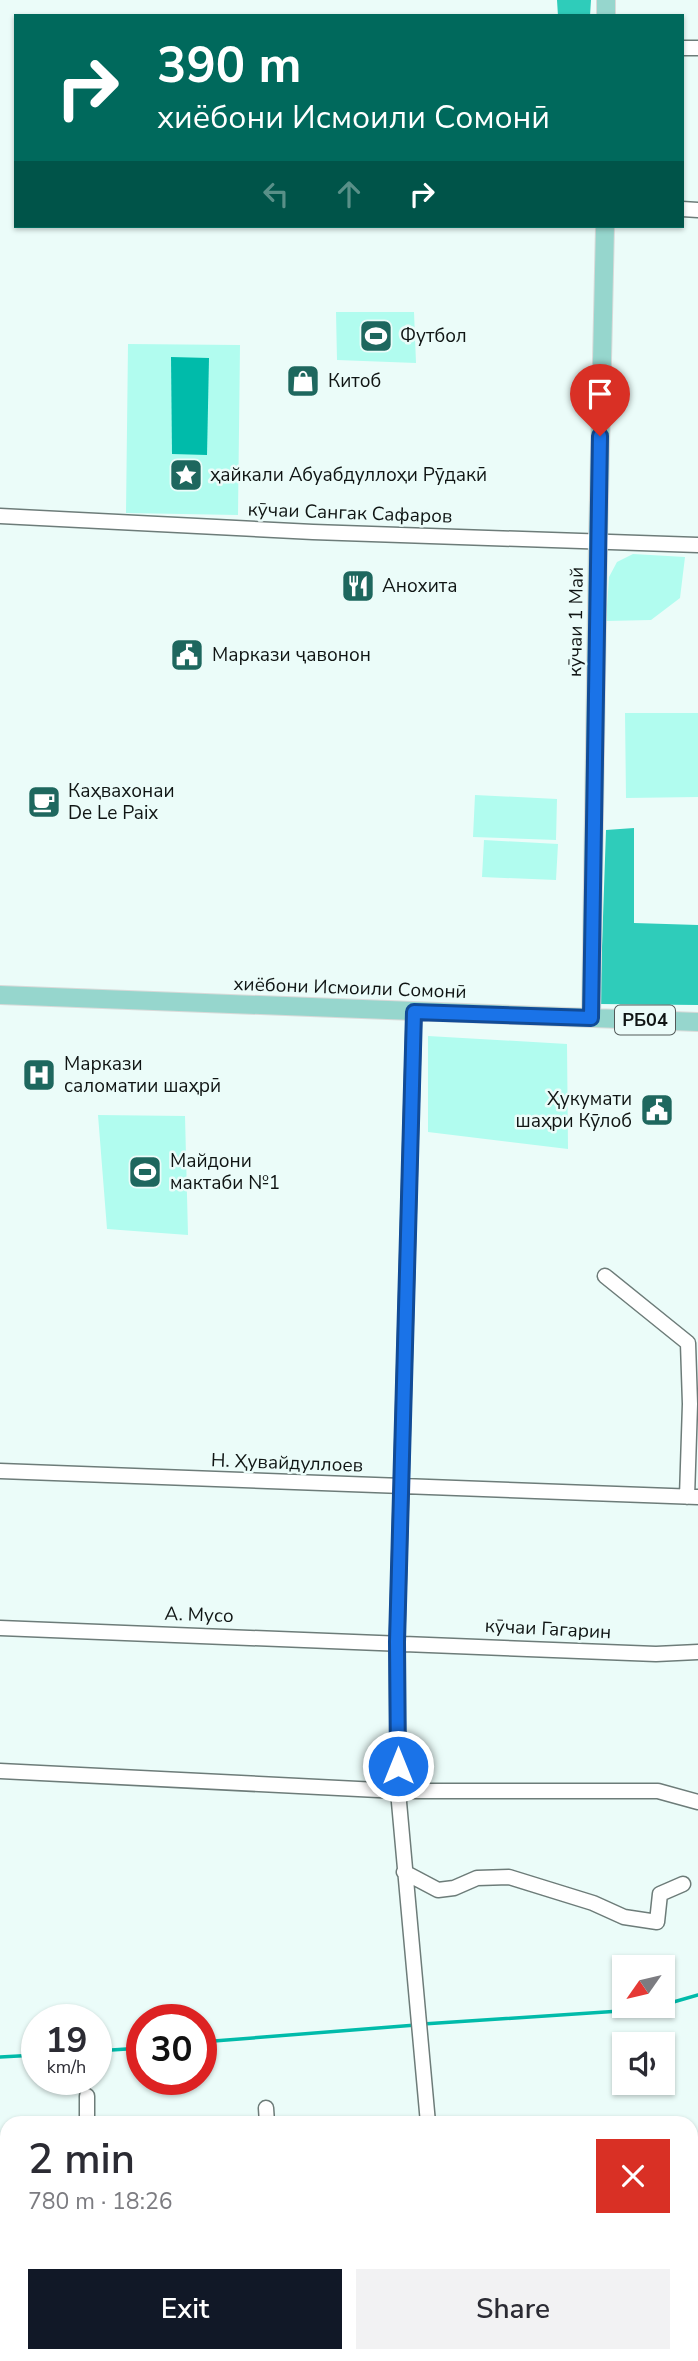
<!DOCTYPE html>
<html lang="en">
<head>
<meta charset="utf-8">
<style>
	body { margin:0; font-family:"Nunito Sans",sans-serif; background:#f2f2f3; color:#2b2b33; height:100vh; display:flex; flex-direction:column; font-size:26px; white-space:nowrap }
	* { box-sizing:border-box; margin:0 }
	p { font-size:23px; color:#7c7c81 }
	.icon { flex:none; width:38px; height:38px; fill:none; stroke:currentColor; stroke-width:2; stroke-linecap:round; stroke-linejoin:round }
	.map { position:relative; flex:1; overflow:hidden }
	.side { position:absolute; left:0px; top:2116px; width:698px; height:247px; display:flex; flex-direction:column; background:#fff; border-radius:21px 21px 0 0; box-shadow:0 2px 5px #0004 }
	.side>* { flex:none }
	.hud { position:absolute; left:14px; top:14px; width:670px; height:214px; border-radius:0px; box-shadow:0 2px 5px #0004; background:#00695c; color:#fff; overflow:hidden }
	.needle { width:46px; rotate:236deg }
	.fabs { position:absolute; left:612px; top:1955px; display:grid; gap:14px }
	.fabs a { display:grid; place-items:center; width:63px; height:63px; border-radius:0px; background:#fff; box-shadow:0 2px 5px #0004; font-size:35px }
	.speed { position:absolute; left:21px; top:2004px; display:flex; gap:14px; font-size:35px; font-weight:700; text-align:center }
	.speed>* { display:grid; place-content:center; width:91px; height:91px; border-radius:50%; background:#fff; box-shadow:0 2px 5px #0004; line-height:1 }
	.speed small { font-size:18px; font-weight:400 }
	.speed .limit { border:10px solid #d22; background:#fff; color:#111 }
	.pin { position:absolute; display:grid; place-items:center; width:60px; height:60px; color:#fff; margin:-72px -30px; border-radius:50% 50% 50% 0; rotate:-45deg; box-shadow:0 0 7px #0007 }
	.pin .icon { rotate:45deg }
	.me { position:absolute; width:77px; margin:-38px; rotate:0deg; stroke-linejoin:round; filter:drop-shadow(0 0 5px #0008) }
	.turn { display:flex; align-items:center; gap:24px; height:147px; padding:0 28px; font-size:32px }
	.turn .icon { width:91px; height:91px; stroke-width:2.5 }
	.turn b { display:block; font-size:49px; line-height:60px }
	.lanes { display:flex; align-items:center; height:66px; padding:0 28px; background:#0003; justify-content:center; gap:35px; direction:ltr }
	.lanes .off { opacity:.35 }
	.round { display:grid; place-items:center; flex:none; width:74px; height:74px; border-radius:0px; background:#f2f2f3 }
	.headline { display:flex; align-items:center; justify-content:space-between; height:119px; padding:0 28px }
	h1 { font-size:42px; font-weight:600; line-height:52px }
	.button { display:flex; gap:14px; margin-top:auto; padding:14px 28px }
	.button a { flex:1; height:80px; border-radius:0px; background:#111827; color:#fff; font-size:28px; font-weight:600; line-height:80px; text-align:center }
	.button a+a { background:#f2f2f3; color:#2b2b33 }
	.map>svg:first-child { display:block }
	.green { fill:#b1fcef }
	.forest { fill:#2fccba }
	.water { fill:#0ba }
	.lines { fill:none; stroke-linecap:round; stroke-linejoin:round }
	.stream { stroke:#0ba; stroke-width:3.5 }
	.minor-casing { stroke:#6d7c79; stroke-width:17 }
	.major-casing { stroke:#d9dad9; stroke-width:20 }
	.minor { stroke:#fff; stroke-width:14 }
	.major { stroke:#96d6cd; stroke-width:18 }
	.route-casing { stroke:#114b97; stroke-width:18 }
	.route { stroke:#1a73e8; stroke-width:12 }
	.labels { text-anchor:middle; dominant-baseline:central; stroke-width:5; stroke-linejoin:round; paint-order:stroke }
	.shield { fill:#ebfcf9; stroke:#525a59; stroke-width:2 }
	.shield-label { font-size:18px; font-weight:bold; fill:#101514 }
	.poi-label { font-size:19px; fill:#101514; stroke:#ebfcf9; text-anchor:start }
	.street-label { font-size:19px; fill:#101514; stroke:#ebfcf9 }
</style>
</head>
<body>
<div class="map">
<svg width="698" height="2361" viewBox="0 0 698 2361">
	<rect width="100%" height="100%" fill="#ebfcf9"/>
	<path class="green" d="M336 312H414L416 363 337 360Z
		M128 344 240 345 238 515 126 513Z
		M633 554 685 557 680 598 651 620 606 621 609 577 617 562Z
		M625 713H698V797L626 798Z
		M475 795 557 799 556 840 473 837Z
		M484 840 558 844 556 880 482 877Z
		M428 1036 567 1044 568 1149 428 1132Z
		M98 1115 185 1116 188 1235 107 1229Z"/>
	<path class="forest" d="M557 0H591L590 16H558Z
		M634 828V923L698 925V1005L600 1004 606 830Z"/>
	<path class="water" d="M171 357 209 358 207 455 172 454Z"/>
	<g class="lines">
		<path class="stream" d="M663 2005 698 1995
			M423 2024 650 2009 662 2006
			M201 2042 416 2025
			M96 2051 142 2048
			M0 2057 37 2055"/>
		<defs>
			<path id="minor" d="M682 48H698
				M682 209 698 210
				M0 516 313 532 698 545
				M414 1011 397 1642 398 1791 428 2123
				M605 1276 688 1343 690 1404 687 1497
				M0 1471 698 1497
				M0 1628 656 1654 698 1652
				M0 1771 398 1791H658L698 1802
				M404 1872 438 1890 454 1888 477 1878 509 1877 593 1903 624 1917 657 1922 660 1894 683 1884
				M266 2108 267 2123
				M87 2123V2096
				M0 2224H7
				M691 2225 698 2226
				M456 2356V2361
				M611 2356 634 2361"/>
			<path id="major" d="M606 0V16
				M0 995 698 1022
				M591 1018 598 541 605 226"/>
		</defs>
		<use href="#minor" class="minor-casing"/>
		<use href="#major" class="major-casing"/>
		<use href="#minor" class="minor"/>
		<use href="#major" class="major"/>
	</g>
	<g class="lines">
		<defs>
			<path id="route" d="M398 1766 397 1642 414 1012 591 1018 600 436"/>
		</defs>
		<use href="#route" class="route-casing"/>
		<use href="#route" class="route"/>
	</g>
	<defs>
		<symbol id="stadium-square" viewBox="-11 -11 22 22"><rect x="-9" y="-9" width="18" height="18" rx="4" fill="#1e675e" stroke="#ebfcf9"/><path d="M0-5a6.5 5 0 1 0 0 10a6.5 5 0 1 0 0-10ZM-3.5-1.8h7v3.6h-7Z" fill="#fff"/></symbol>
		<symbol id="shop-square" viewBox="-11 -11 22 22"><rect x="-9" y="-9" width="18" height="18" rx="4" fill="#1e675e" stroke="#ebfcf9"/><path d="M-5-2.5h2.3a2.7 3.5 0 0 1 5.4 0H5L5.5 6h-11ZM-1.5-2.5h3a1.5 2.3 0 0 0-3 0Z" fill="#fff"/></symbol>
		<symbol id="sight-square" viewBox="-11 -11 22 22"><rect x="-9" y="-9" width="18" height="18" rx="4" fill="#1e675e" stroke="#ebfcf9"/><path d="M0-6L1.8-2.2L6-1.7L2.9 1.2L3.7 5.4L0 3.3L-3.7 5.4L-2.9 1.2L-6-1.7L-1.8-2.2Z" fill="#fff"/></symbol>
		<symbol id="restaurant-square" viewBox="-11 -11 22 22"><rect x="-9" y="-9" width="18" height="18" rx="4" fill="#1e675e" stroke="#ebfcf9"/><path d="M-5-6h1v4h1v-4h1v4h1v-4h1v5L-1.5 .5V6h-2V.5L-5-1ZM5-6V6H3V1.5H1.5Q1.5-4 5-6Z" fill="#fff"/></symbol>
		<symbol id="civic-square" viewBox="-11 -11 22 22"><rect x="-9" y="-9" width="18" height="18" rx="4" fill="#1e675e" stroke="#ebfcf9"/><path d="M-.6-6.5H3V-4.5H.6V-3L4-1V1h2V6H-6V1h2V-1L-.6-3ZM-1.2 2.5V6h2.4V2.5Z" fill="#fff"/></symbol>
		<symbol id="cafe-square" viewBox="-11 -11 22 22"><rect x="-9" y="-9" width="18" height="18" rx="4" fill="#1e675e" stroke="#ebfcf9"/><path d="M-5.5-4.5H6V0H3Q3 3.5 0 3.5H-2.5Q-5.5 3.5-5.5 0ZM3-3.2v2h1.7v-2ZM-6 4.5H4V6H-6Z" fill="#fff"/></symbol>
		<symbol id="hospital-square" viewBox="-11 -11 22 22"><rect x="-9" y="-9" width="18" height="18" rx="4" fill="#1e675e" stroke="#ebfcf9"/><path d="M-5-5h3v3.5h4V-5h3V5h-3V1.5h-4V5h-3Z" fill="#fff"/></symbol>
	</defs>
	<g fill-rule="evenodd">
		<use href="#stadium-square" x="357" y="317" width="38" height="38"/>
		<use href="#shop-square" x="284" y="362" width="38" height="38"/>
		<use href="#sight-square" x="167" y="456" width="38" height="38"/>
		<use href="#restaurant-square" x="339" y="567" width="38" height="38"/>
		<use href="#civic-square" x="168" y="636" width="38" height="38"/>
		<use href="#cafe-square" x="25" y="783" width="38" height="38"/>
		<use href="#hospital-square" x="20" y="1056" width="38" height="38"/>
		<use href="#civic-square" x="638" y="1091" width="38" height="38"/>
		<use href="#stadium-square" x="126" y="1153" width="38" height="38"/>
	</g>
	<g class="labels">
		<rect class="shield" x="615" y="1005.5" width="60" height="29" rx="5"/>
		<g class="shield-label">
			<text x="645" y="1020">РБ04</text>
		</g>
		<g class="poi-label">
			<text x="400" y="336">Футбол</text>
			<text x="328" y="381">Китоб</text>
			<text x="210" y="475">ҳайкали Абуабдуллоҳи Рӯдакӣ</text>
			<text x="382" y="586">Анохита</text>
			<text x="212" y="655">Маркази ҷавонон</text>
			<text x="68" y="791">Каҳвахонаи<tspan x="68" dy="22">De Le Paix</tspan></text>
			<text x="64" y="1064">Маркази<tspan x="64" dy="22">саломатии шаҳрӣ</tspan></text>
			<text x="632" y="1099" text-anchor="end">Ҳукумати<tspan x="632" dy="22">шаҳри Кӯлоб</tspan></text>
			<text x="170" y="1161">Майдони<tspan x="170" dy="22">мактаби №1</tspan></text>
		</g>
		<g class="street-label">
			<text transform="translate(350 513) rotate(2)">кӯчаи Сангак Сафаров</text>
			<text transform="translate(576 622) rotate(-89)">кӯчаи 1 Май</text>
			<text transform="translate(350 988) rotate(2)">хиёбони Исмоили Сомонӣ</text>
			<text transform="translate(287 1463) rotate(2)">Н. Ҳувайдуллоев</text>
			<text transform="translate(199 1615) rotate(2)">А. Мусо</text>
			<text transform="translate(548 1629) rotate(3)">кӯчаи Гагарин</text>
		</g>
	</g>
</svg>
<div class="fabs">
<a><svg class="needle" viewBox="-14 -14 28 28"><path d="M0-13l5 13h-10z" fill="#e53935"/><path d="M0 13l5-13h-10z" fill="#7c7c81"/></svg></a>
<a><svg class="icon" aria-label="sound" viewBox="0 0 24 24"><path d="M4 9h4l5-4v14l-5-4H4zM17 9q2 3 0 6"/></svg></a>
</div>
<div class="speed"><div>19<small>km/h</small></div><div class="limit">30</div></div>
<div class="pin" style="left:600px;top:436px;background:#d93025"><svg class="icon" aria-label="arrive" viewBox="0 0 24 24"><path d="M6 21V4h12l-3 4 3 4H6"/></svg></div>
<svg class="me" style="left:398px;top:1766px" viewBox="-20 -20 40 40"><circle r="17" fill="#1a73e8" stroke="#fff" stroke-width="3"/><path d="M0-11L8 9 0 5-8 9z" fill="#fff"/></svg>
<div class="hud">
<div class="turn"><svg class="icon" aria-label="right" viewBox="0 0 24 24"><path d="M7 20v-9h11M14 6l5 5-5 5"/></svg><div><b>390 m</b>хиёбони Исмоили Сомонӣ</div></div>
<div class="lanes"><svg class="icon off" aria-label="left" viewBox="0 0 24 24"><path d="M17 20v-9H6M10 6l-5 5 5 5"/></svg><svg class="icon off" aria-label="ahead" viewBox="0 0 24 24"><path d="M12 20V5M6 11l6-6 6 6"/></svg><svg class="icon" aria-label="right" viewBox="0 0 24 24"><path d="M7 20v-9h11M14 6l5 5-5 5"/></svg></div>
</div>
<section class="side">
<div class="headline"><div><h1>2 min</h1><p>780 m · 18:26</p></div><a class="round" style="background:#d93025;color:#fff"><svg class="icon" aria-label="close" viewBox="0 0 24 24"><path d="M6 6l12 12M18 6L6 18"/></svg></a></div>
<div class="button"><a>Exit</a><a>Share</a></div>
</section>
</div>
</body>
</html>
